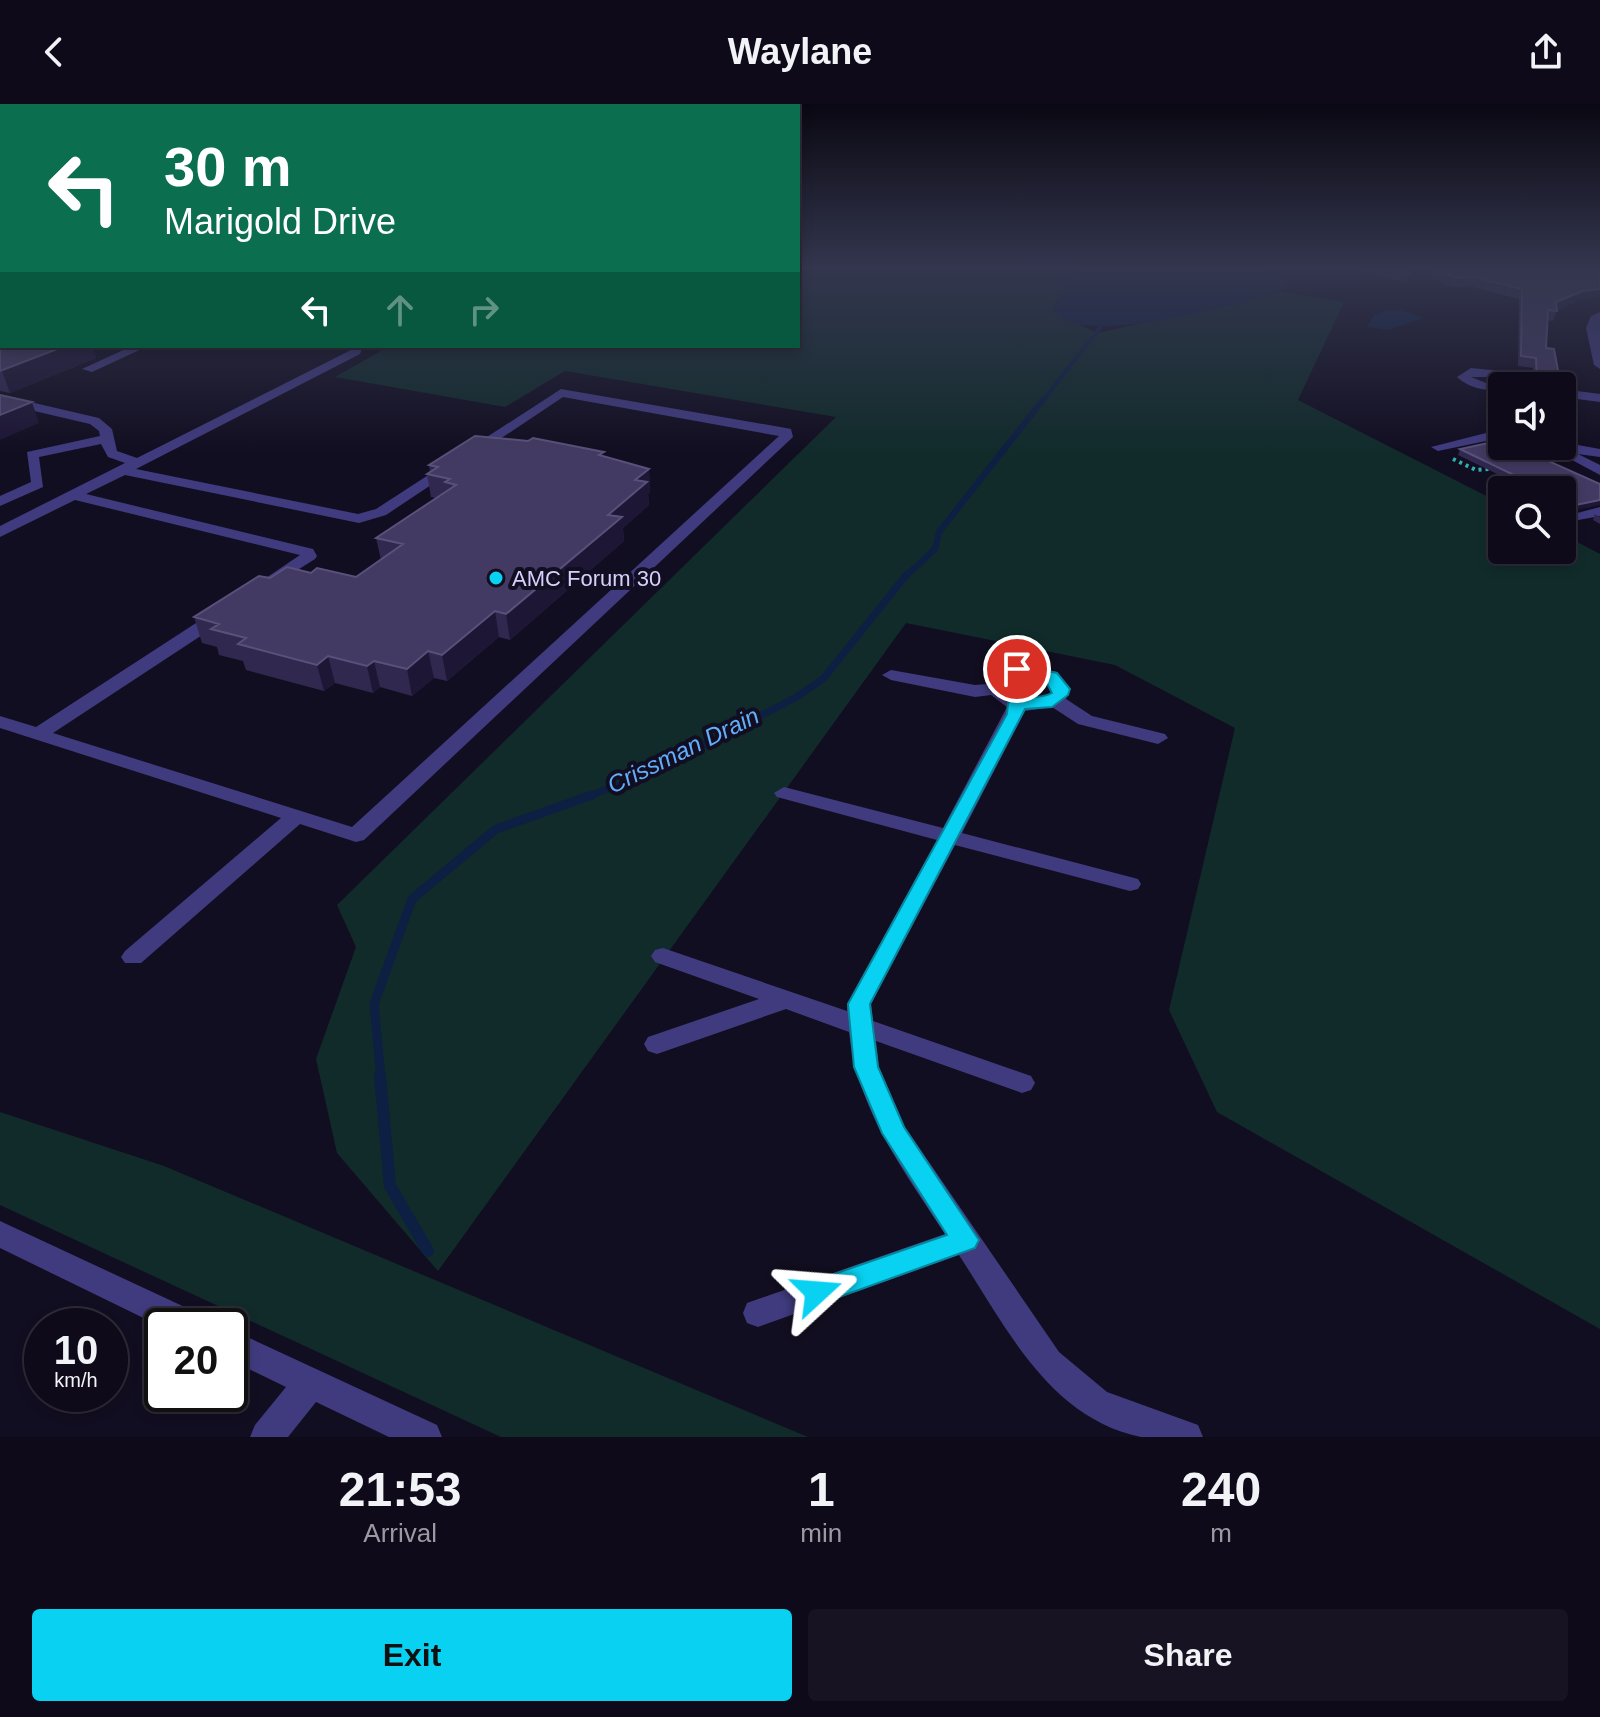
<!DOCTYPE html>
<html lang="en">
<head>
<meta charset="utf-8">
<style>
	body { margin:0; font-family:Arial,sans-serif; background:#171322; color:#f1f3f6; height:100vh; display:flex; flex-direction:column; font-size:30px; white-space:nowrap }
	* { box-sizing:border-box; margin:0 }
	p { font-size:26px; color:#9b9aa2 }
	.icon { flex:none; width:44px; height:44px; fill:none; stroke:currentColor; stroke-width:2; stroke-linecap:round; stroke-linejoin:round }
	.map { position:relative; height:1333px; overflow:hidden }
	.panel { display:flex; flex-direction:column; background:#0e0a19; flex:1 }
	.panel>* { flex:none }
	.top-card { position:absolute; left:0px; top:0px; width:800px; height:244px; box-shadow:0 4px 12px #0003,0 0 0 2px #2e2b38; background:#0b6e4f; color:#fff; overflow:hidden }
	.tools { position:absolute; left:1488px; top:268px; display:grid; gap:16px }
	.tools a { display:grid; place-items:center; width:88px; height:88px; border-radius:8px; background:#0e0a19; box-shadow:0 4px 12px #0003,0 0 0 2px #2e2b38; font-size:40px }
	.speed { position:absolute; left:24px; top:1204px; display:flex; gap:16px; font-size:40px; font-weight:700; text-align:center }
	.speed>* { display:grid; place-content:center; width:104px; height:104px; border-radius:50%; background:#0e0a19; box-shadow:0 4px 12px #0003,0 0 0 2px #2e2b38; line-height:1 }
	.speed small { font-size:20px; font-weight:400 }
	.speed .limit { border:4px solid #111; border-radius:12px; background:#fff; color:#111 }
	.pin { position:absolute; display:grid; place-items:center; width:68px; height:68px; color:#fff; margin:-34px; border:4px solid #fff; border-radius:50%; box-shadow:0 2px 8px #0007 }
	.me { position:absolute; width:88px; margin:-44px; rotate:71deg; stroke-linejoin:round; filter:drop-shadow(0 0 6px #0008) }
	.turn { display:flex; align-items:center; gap:28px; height:168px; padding:0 32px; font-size:36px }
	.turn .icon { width:104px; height:104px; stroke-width:2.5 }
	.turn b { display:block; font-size:56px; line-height:68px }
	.lanes { display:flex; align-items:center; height:76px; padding:0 32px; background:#0003; justify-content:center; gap:40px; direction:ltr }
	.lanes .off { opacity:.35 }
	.eta { display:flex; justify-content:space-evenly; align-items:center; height:136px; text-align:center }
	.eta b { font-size:48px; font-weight:700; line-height:56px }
	.action { display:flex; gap:16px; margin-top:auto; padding:16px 32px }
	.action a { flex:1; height:92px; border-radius:8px; background:#08d1f1; color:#111; font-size:32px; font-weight:700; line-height:92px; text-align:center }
	.action a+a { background:#171322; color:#f1f3f6 }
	header { display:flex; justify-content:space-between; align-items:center; height:104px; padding:0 32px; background:#0e0a19; font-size:36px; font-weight:700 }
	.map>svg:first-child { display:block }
	.green { fill:#112b2b }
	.water { fill:#0d1f42 }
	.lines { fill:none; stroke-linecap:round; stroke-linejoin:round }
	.stream-far4 { stroke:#0d1f42; stroke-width:4 }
	.stream-far3 { stroke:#0d1f42; stroke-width:6 }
	.stream-far2 { stroke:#0d1f42; stroke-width:7 }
	.stream-far1 { stroke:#0d1f42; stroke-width:9 }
	.stream { stroke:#0d1f42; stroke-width:12 }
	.path { stroke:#32afad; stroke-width:4; stroke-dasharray:3 4; stroke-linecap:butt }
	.minor { fill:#403b7f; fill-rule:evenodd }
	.wall { fill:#31284f }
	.shaded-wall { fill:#1d1635 }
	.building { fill:#423a62; stroke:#5a517a; stroke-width:2 }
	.route { fill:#08d1f1; stroke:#05889d; stroke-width:2 }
	.poi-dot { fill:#08d1f1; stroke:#120e21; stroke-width:3 }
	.labels { text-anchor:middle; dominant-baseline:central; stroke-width:8; stroke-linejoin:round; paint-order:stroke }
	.poi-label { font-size:22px; fill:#d7d0fd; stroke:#120e21; text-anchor:start }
	.water-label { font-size:24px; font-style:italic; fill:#62aefa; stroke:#120e21 }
</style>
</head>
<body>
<header><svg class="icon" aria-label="back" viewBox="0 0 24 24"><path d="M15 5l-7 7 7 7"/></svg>Waylane<svg class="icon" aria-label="share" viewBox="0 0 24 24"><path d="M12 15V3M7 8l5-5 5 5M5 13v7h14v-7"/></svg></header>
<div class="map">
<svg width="1600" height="1333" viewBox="0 0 1600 1333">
	<rect width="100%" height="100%" fill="#120e21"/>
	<path class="green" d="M798 163H1075L1064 189 1053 202 1054 208 1097 229 1283 188 1344 198 1298 296 1502 400V446H1562V430L1600 450V1225L1217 1008 1169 906 1235 624 1115 561 906 519 438 1167 337 1049 316 955 356 843 337 801 836 313 565 267 505 303 335 273 389 242H798Z
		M0 1008 164 1062 808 1333H501L0 1101Z"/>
	<path class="water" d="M1075 163H1272L1288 182 1272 191C1237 200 1066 248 1053 203L1064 189Z
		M1389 206H1403L1424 214 1388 226 1367 223 1374 211Z"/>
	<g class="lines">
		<path class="stream-far4" d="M1041 299 1106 216"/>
		<path class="stream-far3" d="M906 472 935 445 939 428 1042 297"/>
		<path class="stream-far2" d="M586 693 638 674 795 594 823 575 907 470"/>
		<path class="stream-far1" d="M381 974 374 900 412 795 496 725 592 691"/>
		<path class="stream" d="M380 972 390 1082 428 1147"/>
		<path class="path" d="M1453 355 1476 366 1489 365"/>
		<path class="minor" d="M0 175H2V181H0Z
			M0 193H2L0 200Z
			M1600 208V265L1594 261 1586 224 1591 212Z
			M132 242H148L92 268 82 265Z
			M351 242H363L360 250 136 365 358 410 376 405 561 285 786 324 791 325 793 333 364 736 356 738 300 720 141 859H125L121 853 125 847 281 714 0 624V612L36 623 213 508H225V516L53 629 352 723 779 332 563 293 386 411 359 419 125 371 86 390 313 445 317 452 315 455 269 484 261 479 263 476 300 451 75 396 0 433V422L125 359 108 353 101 340 39 353 43 383 0 402V392L31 378 27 348 100 332 99 327 90 320 0 299V291L99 314 112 325 117 347 137 354 351 246Z
			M1471 264 1502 267 1515 278C1500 290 1473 288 1457 273ZM1471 273H1495L1501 278 1486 279Z
			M1562 285 1600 290V298L1562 293Z
			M1486 329 1502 330V338L1486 337 1438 347 1431 343Z
			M1578 341 1600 345V353L1578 350 1600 361V371L1559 349Z
			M1600 403V412L1562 419V413Z
			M1017 560 1057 568 1070 585 1066 595 1092 612 1165 630 1168 634 1158 640 1078 620 1052 603 1025 607 962 729 1138 775 1141 780 1138 785 1130 787 955 741 871 900 873 917 1031 972 1035 979 1031 986 1022 989 876 937 879 963 905 1023 1059 1248 1107 1288 1198 1321 1203 1333C1183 1333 1160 1333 1141 1333 1049 1314 1006 1223 959 1151L758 1223 747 1219 743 1209 747 1199 945 1130C904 1067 857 1005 849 928L786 905 657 950 648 947 644 940 648 933 759 895 655 858 651 852 655 846 663 844 847 907V900L937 736 777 693 774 689 784 683 943 724 1007 603 991 591 975 593 891 576 882 571 891 566 975 581 987 580 993 568ZM1019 571 1045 576 1051 589 1033 596 1010 590 1004 578Z
			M0 1117 204 1212 209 1222 162 1223 0 1144Z
			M230 1225 437 1321 442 1333H389L316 1298 288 1333H250L255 1321 286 1283 230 1256Z"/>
	</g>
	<path class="wall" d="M1341 163H1408L1411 164 1406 179Z
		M1432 163H1600L1580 196 1557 206 1553 217 1547 216 1546 244 1561 282H1533V264L1518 262 1519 195 1470 182 1453 183 1431 174Z
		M0 216 2 242H92L96 254 10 289 0 287Z
		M1460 345 1600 380 1573 407 1562 401V386H1530L1458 351Z
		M604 353 649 365 650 388 648 390 649 401 623 424 624 437 510 536 499 533 447 577 434 574 412 592 380 583 373 589 335 579 324 587 246 566 243 557 219 551 217 543 202 539 194 513 270 474 311 469 356 473 381 456 376 434 436 394 431 393 427 370 430 368 429 361Z
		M1595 410 1600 413V420L1593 416Z"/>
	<path class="shaded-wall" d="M1600 185V194L1580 196 1553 207 1556 198 1583 187Z
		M65 242H92L96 254 10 289 2 267Z
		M32 298 39 319 0 336V311Z
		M649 365 650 388 648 390 649 401 623 424 624 437 510 536 506 510 608 411 635 376Z
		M1600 396V401L1573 407 1576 401Z
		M495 507 499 533 447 577 442 551Z
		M428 547 434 574 412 592 407 565Z
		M328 552 335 579 324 587 317 561Z
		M374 557 380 583 373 589 367 562Z"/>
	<path class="building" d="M1379 163H1408L1411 164 1409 170Z
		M1434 163H1600V185L1583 187 1556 198 1557 207 1548 206 1546 244 1554 245 1561 282H1537L1536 254 1521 252 1522 185 1473 173 1456 174 1434 164Z
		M0 216 2 217V242H65L0 267Z
		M1562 288 1566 309 1562 308Z
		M0 291 32 298 0 311Z
		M475 332 528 337 533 334 604 348 599 351 649 365 635 376 647 378 608 411 622 413 506 510 495 507 442 551 428 547 407 565 374 557 367 562 328 552 317 561 238 540 246 534 211 525 219 520 194 513 259 472 270 474 287 463 311 469 317 464 356 473 403 440 376 434 456 381 445 378 450 375 427 370 438 363 429 361Z
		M1502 336V342H1515L1600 380V396L1576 401 1562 394V386H1545L1460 345Z"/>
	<linearGradient id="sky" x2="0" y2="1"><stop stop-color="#0a0812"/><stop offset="0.47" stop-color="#33364e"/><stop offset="1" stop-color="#33364e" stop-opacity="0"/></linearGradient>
	<rect width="1600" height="349" fill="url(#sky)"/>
	<path class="route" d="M1017 560 1057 569 1070 585 1068 591 1052 603 1025 605 870 900 878 963 904 1023 979 1136 975 1144 817 1201 808 1197 804 1188 808 1179 947 1131 882 1029 854 963 848 900 1007 610 1008 599C1020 589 1038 597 1052 589L1045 576 1011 569 1009 565Z"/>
	<circle class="poi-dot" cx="496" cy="474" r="8"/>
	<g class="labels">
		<g class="poi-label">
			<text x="512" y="474">AMC Forum 30</text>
		</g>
		<g class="water-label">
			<text transform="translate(683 646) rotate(-26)">Crissman Drain</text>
		</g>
	</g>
</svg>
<div class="tools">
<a><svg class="icon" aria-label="sound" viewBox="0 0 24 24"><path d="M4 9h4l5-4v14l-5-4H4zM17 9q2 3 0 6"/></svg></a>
<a><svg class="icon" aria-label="search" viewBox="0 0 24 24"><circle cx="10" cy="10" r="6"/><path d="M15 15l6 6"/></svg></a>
</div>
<div class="speed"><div>10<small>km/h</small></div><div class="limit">20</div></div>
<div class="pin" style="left:1017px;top:565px;background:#d93025"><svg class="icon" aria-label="arrive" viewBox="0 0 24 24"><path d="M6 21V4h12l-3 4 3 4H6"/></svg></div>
<svg class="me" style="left:817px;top:1188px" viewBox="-20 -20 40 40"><path d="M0-17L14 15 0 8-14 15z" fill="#08d1f1" stroke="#fff" stroke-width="4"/></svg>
<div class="top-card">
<div class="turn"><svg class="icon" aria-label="left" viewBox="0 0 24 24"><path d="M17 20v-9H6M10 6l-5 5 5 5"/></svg><div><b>30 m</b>Marigold Drive</div></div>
<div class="lanes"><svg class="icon" aria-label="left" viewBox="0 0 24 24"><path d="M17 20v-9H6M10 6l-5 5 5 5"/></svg><svg class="icon off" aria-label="ahead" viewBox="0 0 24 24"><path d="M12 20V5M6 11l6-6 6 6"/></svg><svg class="icon off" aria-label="right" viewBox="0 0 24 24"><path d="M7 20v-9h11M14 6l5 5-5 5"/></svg></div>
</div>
</div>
<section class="panel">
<div class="eta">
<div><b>21:53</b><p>Arrival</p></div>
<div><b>1</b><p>min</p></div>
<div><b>240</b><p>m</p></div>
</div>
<div class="action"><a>Exit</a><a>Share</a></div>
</section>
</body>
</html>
